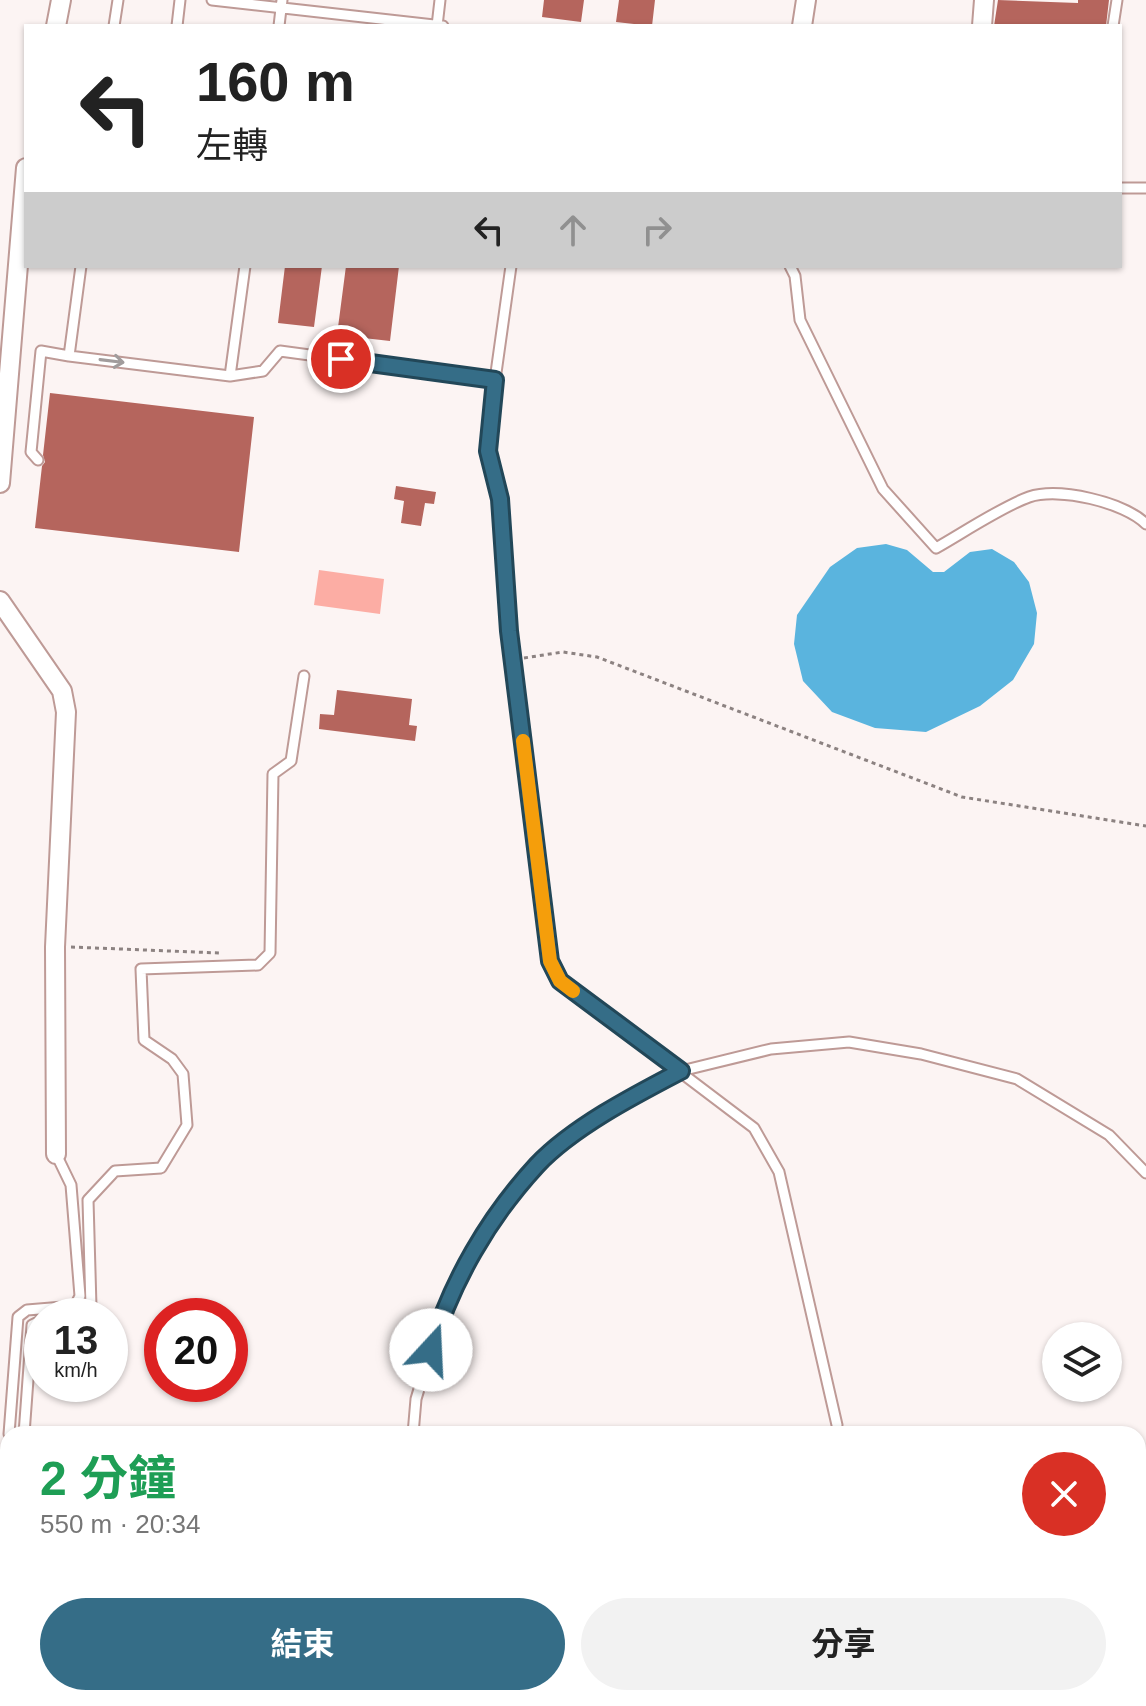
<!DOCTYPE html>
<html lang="zh-TW">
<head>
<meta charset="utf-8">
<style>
	body { margin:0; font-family:Arial,"Noto Sans TC",sans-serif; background:#f2f2f2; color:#222; height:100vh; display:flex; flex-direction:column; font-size:30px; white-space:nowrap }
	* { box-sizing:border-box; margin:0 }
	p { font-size:26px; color:#767676 }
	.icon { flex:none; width:44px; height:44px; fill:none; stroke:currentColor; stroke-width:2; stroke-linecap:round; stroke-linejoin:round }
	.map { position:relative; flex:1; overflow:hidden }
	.side { position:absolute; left:0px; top:1426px; width:1146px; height:280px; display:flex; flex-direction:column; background:#fff; border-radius:24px 24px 0 0; box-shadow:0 2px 6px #0004 }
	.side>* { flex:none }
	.hud { position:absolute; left:24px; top:24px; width:1098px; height:244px; border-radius:0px; box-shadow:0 2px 6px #0004; background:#fff; color:#222; overflow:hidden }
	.controls { position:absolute; left:1042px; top:1322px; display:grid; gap:16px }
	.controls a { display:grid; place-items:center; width:80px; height:80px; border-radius:50%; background:#fff; box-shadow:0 2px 6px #0004; font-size:40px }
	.speed { position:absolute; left:24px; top:1298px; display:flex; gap:16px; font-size:40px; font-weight:700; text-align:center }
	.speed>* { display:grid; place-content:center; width:104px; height:104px; border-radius:50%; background:#fff; box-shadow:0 2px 6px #0004; line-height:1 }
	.speed small { font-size:20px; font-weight:400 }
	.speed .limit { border:12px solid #d22; background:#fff; color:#111 }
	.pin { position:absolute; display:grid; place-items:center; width:68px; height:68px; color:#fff; margin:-34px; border:4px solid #fff; border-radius:50%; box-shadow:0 2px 8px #0007 }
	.me { position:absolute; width:88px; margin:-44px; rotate:20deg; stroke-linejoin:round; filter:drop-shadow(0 0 6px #0008) }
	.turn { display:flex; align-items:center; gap:28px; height:168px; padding:0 40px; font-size:36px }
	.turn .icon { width:104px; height:104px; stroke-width:2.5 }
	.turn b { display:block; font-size:56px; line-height:68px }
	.lanes { display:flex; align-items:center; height:76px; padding:0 40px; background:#0003; justify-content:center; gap:40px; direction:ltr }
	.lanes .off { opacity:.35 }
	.round { display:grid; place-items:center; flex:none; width:84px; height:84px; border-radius:42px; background:#f2f2f2 }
	.headline { display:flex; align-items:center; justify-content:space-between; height:136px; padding:0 40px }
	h1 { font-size:48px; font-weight:700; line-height:60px; color:#1e9e55 }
	.button { display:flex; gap:16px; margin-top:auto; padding:16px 40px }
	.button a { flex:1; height:92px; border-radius:48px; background:#356d87; color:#fff; font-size:32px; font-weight:700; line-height:92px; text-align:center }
	.button a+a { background:#f2f2f2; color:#222 }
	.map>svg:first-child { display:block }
	.green { fill:#fcada4 }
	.water { fill:#5ab4de }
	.building { fill:#b5655d }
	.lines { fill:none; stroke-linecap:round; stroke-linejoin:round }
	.service-casing { stroke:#be9a96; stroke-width:13 }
	.minor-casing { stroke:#be9a96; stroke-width:22 }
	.path { stroke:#8c8281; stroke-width:3; stroke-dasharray:4 4; stroke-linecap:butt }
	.service { stroke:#fff; stroke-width:9 }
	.minor { stroke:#fff; stroke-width:18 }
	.oneway { stroke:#a19c9c }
	.route-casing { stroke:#224758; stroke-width:20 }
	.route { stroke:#356d87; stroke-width:14 }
	.slow { stroke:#f59e0b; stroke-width:14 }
</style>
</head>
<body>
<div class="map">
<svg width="1146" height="1706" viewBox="0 0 1146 1706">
	<rect width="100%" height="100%" fill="#fcf4f3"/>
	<path class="green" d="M319 570 384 579 380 614 314 605Z
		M8 1679V1698H463L471 1706H0V1680Z"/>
	<path class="water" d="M886 544 907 550 933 572H944L970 552 992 549 1014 562 1029 582 1037 613 1034 644 1013 680 980 706 926 732 875 728 832 712 803 681 794 644 797 615 830 567 857 548Z"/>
	<path class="building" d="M544 0H584L581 22 542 17Z
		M619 0H655L652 26 616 22Z
		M998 0 1078 3V0H1109L1106 26H994Z
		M285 266H322L314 327 278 323Z
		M346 266H399L390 341 337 335Z
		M50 393 254 417 239 552 35 528 42 466 45 462 43 455Z
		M396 486 436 492 434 504 425 503 421 526 401 523 404 501 394 499Z
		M337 690 412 699 409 725 417 726 415 741 319 729 320 714 334 715Z"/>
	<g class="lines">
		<defs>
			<path id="service" d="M212 0 443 26
				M114 26 118 0
				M177 26 180 0
				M279 26 282 0
				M437 26 440 0
				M1113 26 1117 0
				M1120 188H1146
				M81 266 69 356 230 376 263 371 280 351 495 380 511 266
				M790 266 795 276 800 320 883 489 936 548C961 534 1003 506 1029 497 1059 487 1124 502 1146 524
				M230 376 245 266
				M495 380 488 451 500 499 509 631 550 961 560 981 754 1128 779 1172 837 1425
				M38 460 31 452 41 351 69 356
				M82 1316 91 1307 88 1200 115 1171 161 1168 187 1125 183 1074 172 1059 144 1040 141 969 258 965 270 953 273 774 291 761 304 676
				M9 1434 18 1317 27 1310 75 1306 80 1296 71 1185 56 1154
				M24 1434 32 1325 42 1320
				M413 1434 416 1399 438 1326 477 1243 538 1164 593 1122 681 1071 771 1049 849 1042 921 1054 1017 1079 1109 1135 1146 1173
				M0 1661 8 1660"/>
			<path id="minor" d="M56 26 61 0
				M802 26 806 0
				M982 26 984 0
				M0 483 26 168
				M0 601 62 691 66 712 55 947 56 1154"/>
		</defs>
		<use href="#service" class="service-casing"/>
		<use href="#minor" class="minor-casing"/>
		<path class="path" d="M524 658 563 652 597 657 962 797 1146 826
			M71 947 219 953
			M151 1706 159 1698"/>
		<use href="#service" class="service"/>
		<use href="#minor" class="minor"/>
	</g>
	<defs><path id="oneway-shaft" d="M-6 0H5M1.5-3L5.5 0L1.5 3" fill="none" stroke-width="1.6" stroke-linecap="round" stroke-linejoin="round" transform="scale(2)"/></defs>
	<use class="oneway" href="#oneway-shaft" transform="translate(112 361) rotate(7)"/>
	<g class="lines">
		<defs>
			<path id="route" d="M341 359 495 380 488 451 500 499 509 631 550 961 560 981 681 1071C635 1095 573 1127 537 1165 489 1217 451 1282 431 1350"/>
		</defs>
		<use href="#route" class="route-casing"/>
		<use href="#route" class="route"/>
		<path class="slow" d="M523 741 550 961 560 981 573 991"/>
	</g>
</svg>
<div class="controls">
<a><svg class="icon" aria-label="layers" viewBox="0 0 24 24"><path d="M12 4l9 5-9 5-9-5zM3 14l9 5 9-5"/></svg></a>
</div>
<div class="speed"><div>13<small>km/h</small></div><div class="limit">20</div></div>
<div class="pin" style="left:341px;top:359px;background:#d93025"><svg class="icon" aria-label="arrive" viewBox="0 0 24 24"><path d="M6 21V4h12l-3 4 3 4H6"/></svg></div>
<svg class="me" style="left:431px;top:1350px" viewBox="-20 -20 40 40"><circle r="19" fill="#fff"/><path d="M0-13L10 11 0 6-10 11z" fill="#356d87"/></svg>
<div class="hud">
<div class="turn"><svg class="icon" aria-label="left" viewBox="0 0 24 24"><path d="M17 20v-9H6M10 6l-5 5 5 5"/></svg><div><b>160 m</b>左轉</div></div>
<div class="lanes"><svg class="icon" aria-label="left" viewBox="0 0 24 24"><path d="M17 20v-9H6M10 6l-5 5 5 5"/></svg><svg class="icon off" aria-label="ahead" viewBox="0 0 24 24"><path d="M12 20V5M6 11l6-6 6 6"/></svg><svg class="icon off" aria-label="right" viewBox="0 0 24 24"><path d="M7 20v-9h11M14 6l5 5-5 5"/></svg></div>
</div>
<section class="side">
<div class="headline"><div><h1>2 分鐘</h1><p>550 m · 20:34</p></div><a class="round" style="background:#d93025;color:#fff"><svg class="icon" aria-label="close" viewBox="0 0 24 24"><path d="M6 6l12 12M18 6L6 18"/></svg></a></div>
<div class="button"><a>結束</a><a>分享</a></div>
</section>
</div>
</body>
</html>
